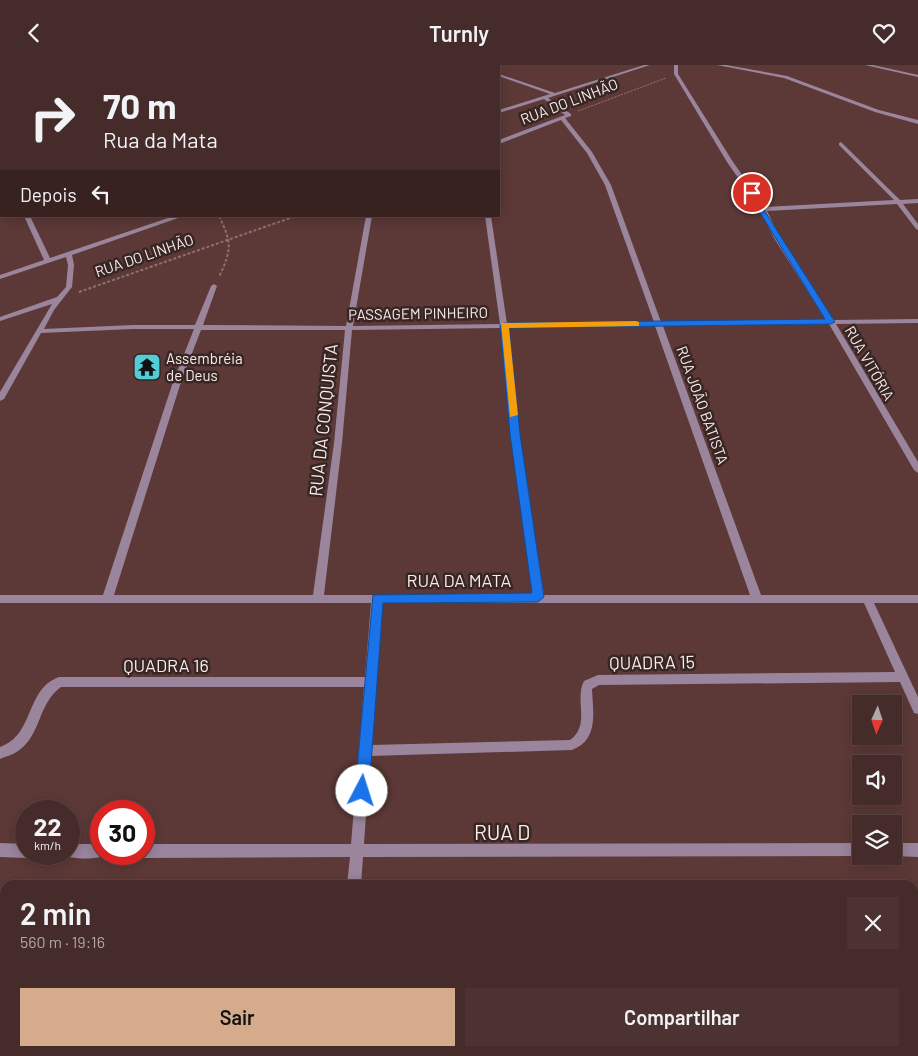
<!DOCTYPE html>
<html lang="pt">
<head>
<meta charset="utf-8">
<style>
	body { margin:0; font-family:Barlow,sans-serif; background:#4c3331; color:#f1f3f6; height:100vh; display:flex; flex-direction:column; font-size:19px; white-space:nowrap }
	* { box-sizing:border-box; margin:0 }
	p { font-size:16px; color:#b0a7a8 }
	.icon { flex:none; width:28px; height:28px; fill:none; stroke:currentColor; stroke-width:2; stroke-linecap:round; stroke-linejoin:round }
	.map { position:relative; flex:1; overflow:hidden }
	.drawer { position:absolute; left:0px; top:815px; width:919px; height:176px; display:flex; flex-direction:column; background:#452b29; border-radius:15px 15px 0 0; box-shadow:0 2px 12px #0003,0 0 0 1px #5d4746 }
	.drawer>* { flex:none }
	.guide { position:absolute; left:0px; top:0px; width:500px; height:152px; box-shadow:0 2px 12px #0003,0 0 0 1px #5d4746; background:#452b29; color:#f1f3f6; overflow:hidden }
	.needle { width:32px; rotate:183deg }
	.buttons { position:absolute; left:852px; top:630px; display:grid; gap:10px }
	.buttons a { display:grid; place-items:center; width:50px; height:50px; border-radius:0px; background:#452b29; box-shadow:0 2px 12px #0003,0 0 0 1px #5d4746; font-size:25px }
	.speed { position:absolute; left:15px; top:735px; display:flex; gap:10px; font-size:25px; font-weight:700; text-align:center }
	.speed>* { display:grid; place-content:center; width:65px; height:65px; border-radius:50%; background:#452b29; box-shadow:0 2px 12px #0003,0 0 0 1px #5d4746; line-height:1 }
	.speed small { font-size:12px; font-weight:400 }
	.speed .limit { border:8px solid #d22; background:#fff; color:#111 }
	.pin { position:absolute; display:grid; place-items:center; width:42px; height:42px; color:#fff; margin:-21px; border:2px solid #fff; border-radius:50%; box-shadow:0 1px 5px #0007 }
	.me { position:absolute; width:55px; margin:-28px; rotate:5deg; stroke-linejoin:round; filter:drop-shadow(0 0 4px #0008) }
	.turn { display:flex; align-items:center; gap:18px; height:105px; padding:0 20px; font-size:22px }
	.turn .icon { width:65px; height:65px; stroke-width:2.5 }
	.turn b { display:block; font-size:35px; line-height:42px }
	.then { display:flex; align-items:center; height:48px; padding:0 20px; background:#0003; gap:10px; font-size:19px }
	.round { display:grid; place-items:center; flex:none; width:52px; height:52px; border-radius:0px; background:#4c3331 }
	.head { display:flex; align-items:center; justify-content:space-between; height:85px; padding:0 20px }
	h1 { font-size:30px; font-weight:600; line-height:38px }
	.primary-button { display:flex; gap:10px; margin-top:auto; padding:10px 20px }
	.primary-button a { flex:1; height:58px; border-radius:0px; background:#d6ab8b; color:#111; font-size:20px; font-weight:600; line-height:58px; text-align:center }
	.primary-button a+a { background:#4c3331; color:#f1f3f6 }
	header { display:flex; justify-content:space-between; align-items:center; height:65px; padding:0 20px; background:#452b29; font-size:22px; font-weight:600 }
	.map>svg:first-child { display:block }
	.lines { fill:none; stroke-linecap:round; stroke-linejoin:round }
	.path-far1 { stroke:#8e716f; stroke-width:1; stroke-dasharray:2.5 1; stroke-linecap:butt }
	.path { stroke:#8e716f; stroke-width:2; stroke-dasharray:3 2; stroke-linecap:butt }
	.minor { fill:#9a859c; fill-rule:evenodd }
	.route { fill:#1a73e8; stroke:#114b97 }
	.slow { fill:#f59e0b }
	.labels { text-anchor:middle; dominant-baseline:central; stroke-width:5; stroke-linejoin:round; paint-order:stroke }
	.far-street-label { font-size:15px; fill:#fdebe9; stroke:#362624 }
	.far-poi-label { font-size:15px; fill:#fdebe9; stroke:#362624; text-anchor:start }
	.street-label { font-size:18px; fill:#fdebe9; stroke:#362624 }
	.near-street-label { font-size:21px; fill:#fdebe9; stroke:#362624 }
</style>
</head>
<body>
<header><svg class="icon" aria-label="back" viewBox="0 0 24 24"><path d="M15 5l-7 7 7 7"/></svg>Turnly<svg class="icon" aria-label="heart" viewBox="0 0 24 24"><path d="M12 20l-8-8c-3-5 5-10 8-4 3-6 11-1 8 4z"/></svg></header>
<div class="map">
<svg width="918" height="991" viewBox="0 0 918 991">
	<rect width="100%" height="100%" fill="#5c3937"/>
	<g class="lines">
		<path class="path-far1" d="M578 46 666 13"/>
		<path class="path" d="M219 151C232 178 232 184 219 212
			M79 227 296 151"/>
		<path class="minor" d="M440 0H461L462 1H442Z
			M644 0H650L548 33 571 49V51L565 53 592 87 611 120 661 257 826 255 774 173 760 144 727 97 674 9V0H678V9L733 97 765 142 894 135 839 80V78L841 77 900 135 918 134V138L903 139 918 159V165L916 164 897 139 767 146 780 173 833 255 918 254V258L836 259 918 397V408L914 405 829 259 663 261 761 530H918V538H874L918 632V649L914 648 900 617 599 620 592 624C593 647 599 675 572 685L370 691 364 779 861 778 862 791 363 792 361 820H347L350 792 144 793 139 791 138 789H144V779H351L364 622H61C38 638 41 671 18 686 13 690 6 691 0 694V682C35 670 25 624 59 612H365L371 538H0V530H103L173 317 194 264H133L41 268 4 334 0 336V327L52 239 0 256V252L57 232 66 222 68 200 66 192 0 214V210L44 195 24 151H30L50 193 174 151H184L72 190 74 200 72 222 54 245 44 264 133 260H195L211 221 214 219 217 221 203 260 346 261 366 151H372L353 261 500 259 485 151H491L507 259 654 257 605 120 587 88 561 55 499 79V75L565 50 544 34 499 48V45L550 29 499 11V9L555 28ZM655 261 750 530H544L519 369 508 263ZM501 263 511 369 533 530H324L342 378 352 265ZM201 265H345L334 378 313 530H114L181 317ZM382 538H864L895 607 598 610 584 616C574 635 591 660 570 675L371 680Z
			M717 0H726L787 11 879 45 918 55V59L875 47 784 13Z
			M865 0H873L918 10V12Z
			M1 68V72L0 73V69Z
			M0 142H1V146H0Z
			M0 778 26 779V789H32L26 793 0 792Z
			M894 778H918V792L893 791Z
			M69 779H101V789H107C100 795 70 795 63 789H69Z
			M914 904H918V918H914Z
			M0 908H5V922H0Z
			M333 986H349V991H333Z
			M625 986H641V991H625Z"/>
	</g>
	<path class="route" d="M752 126 835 257 831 259 509 263 520 369 544 532 538 537 383 538 369 726 367 731 362 733 357 731 355 726 373 530 532 528 510 369 500 260 504 258 825 254 748 128Z"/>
	<path class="slow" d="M636 256 639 257V261L509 263 518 350 510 352 501 258Z"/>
	<defs>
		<symbol id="temple-square" viewBox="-11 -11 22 22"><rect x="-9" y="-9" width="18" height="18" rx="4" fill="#52ccd6" stroke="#362624"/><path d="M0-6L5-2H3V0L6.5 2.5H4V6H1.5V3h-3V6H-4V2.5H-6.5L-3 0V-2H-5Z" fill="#111"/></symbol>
	</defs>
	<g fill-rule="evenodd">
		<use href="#temple-square" x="131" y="286" width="32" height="32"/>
	</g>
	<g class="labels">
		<g class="far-street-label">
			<text transform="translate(569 36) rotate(-21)">RUA DO LINHÃO</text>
			<text transform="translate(144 190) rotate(-19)">RUA DO LINHÃO</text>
			<text transform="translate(418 248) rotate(-1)">PASSAGEM PINHEIRO</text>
			<text transform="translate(870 298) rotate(60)">RUA VITÓRIA</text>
			<text transform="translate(703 340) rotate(70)">RUA JOÃO BATISTA</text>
		</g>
		<g class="far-poi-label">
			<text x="166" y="293">Assembréia<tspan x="166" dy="17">de Deus</tspan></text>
		</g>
		<g class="street-label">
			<text transform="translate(323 355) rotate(-84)">RUA DA CONQUISTA</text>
			<text x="459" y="515">RUA DA MATA</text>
			<text transform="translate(652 597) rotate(-1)">QUADRA 15</text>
			<text x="166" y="600">QUADRA 16</text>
		</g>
		<g class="near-street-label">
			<text x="502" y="766">RUA D</text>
		</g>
	</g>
</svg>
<div class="buttons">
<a><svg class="needle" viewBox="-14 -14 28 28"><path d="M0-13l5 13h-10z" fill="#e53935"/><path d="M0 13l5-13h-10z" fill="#b0a7a8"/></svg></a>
<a><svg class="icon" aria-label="sound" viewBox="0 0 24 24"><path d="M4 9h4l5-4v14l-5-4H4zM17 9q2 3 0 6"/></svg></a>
<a><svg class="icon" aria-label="layers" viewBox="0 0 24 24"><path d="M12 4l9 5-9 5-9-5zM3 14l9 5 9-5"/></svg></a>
</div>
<div class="speed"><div>22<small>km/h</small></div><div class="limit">30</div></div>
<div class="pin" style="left:752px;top:128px;background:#d93025"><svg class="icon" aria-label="arrive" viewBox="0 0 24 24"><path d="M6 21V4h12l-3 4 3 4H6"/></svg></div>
<svg class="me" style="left:362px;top:726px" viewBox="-20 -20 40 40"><circle r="19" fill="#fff"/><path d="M0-13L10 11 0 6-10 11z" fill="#1a73e8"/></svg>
<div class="guide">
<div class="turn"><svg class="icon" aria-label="right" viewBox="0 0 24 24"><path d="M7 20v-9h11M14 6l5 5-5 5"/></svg><div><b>70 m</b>Rua da Mata</div></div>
<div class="then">Depois<svg class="icon" aria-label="left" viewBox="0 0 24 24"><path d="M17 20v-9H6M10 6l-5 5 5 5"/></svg></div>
</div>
<section class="drawer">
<div class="head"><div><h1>2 min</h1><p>560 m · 19:16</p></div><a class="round"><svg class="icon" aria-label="close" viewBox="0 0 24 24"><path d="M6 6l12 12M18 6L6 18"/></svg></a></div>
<div class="primary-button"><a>Sair</a><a>Compartilhar</a></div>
</section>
</div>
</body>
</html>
